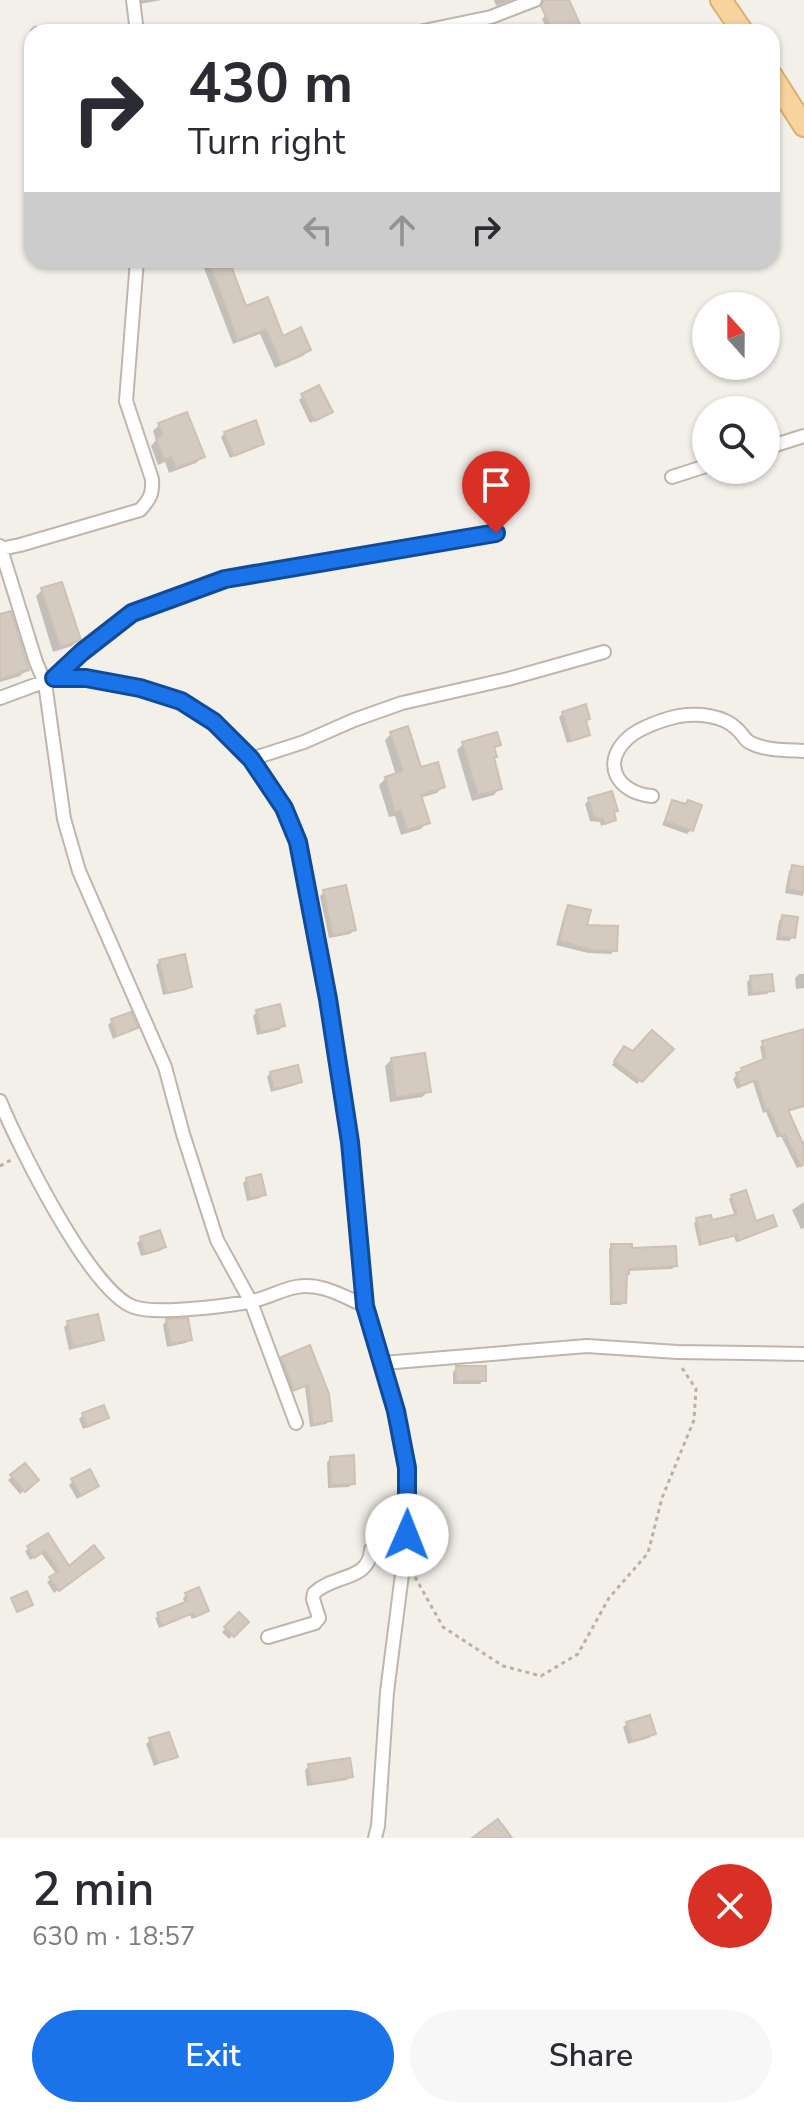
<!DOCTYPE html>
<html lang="en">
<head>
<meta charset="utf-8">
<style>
	body { margin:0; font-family:"Nunito Sans",sans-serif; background:#f7f7f7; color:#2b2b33; height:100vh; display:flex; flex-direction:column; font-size:30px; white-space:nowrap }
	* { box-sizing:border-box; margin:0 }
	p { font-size:26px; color:#7c7c81 }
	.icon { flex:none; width:44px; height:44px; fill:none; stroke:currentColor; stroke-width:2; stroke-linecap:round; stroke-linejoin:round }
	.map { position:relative; height:1838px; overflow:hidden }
	.panel { display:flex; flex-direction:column; background:#fff; flex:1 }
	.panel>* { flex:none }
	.banner { position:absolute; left:24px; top:24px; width:756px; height:244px; border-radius:24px; box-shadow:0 2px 6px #0004; background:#fff; color:#2b2b33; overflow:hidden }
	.needle { width:52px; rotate:339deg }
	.controls { position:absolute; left:692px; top:292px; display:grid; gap:16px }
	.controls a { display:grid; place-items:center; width:88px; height:88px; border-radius:50%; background:#fff; box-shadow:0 2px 6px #0004; font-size:40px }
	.pin { position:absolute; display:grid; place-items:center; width:68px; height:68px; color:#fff; margin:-82px -34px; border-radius:50% 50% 50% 0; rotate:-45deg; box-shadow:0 0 8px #0007 }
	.pin .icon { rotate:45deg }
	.me { position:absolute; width:88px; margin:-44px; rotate:1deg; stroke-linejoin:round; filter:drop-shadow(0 0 6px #0008) }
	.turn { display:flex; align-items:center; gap:28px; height:168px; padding:0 32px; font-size:36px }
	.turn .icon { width:104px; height:104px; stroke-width:2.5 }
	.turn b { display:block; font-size:56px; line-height:68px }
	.lanes { display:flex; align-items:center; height:76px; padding:0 32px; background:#0003; justify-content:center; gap:40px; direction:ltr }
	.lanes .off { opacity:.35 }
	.round { display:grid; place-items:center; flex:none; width:84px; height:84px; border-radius:42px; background:#f7f7f7 }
	.overview { display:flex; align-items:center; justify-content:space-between; height:136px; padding:0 32px }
	h1 { font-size:48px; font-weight:600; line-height:60px }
	.action { display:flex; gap:16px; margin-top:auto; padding:16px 32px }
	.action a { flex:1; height:92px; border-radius:48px; background:#1a73e8; color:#fff; font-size:32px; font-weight:600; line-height:92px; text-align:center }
	.action a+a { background:#f7f7f7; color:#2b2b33 }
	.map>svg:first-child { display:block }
	.shadow { fill:#0003 }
	.building { fill:#d4cabf; stroke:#cec1b3; stroke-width:2 }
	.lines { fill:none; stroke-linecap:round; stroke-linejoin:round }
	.minor-casing { stroke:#beb6ac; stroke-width:16 }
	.primary-casing { stroke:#dcaf6f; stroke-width:24 }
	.path { stroke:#bfb09e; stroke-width:3; stroke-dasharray:4 4; stroke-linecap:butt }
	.minor { stroke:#fff; stroke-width:12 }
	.primary { stroke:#f7d49e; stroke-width:20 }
	.route-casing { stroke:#114b97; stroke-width:20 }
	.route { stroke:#1a73e8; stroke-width:14 }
</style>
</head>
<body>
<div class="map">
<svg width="804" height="1838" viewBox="0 0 804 1838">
	<rect width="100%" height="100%" fill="#f3efe9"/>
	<path class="shadow" d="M139 0H162L140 4Z
		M494 0H513L496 6Z
		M546 15 578 24 565 32H548L542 19Z
		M34 26H52V32H32L30 49V30Z
		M216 260H227L245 308 282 338 309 350 303 356 275 368 260 334 233 344 204 268Z
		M303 396 326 415 310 423 299 400Z
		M159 425 203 456 196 463 169 473 165 462 158 465 151 446 156 440 153 431Z
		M225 433 262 443 230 458 221 437Z
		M42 590 79 639 72 646 53 652 36 596Z
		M0 617 26 670 20 676 0 682Z
		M563 713 588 718 584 722 588 734 584 738 567 743 559 717Z
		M392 733 420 770 443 786 437 793 420 798 427 822 421 829 401 835 395 816 389 817 379 785 386 778 396 775 385 740Z
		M463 744 498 745 493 750 492 759 500 788 494 795 472 801 457 750Z
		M589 800 616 810 612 814 614 820 601 826 600 822 590 821 585 804Z
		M673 802 691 830 687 834 662 825Z
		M793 867 804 869 803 896 785 893 789 871Z
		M324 892 354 930 350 934 329 938 320 896Z
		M569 907 585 927 615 950 611 954 588 953 556 945 565 911Z
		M783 917 793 937 789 941 776 940 779 921Z
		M160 961 190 986 186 990 163 995 156 965Z
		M799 974H804V988L796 989 795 978Z
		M751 978 771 990 767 994 748 996 747 982Z
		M257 1012 283 1026 279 1030 257 1035 253 1016Z
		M112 1021 136 1028 113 1039 108 1025Z
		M804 1041V1107L787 1112 800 1142 804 1141V1165L797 1168 781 1136 777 1138 766 1112 763 1113 753 1082 737 1089 733 1079 742 1069 763 1061 760 1047 763 1043Z
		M671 1049 637 1084 612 1065 621 1052 633 1054Z
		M391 1060 429 1091 422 1097 390 1102 385 1066Z
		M271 1073 300 1081 296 1085 271 1092 267 1077Z
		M247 1179 264 1194 260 1198 247 1201 243 1183Z
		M732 1196 754 1224 775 1226 736 1242 734 1236 699 1246 694 1223 697 1220 711 1223 735 1217 729 1199Z
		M804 1202V1228L801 1229 792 1210Z
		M141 1239 164 1247 160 1251 141 1256 137 1243Z
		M612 1246 630 1250 675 1266 672 1269 627 1271 624 1302 621 1305H610L609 1249Z
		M166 1321 190 1339 186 1343 167 1347 163 1325Z
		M68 1323 101 1339 97 1343 69 1350 64 1327Z
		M309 1348 330 1420 326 1424 310 1427 305 1387 290 1393 278 1362Z
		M457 1368 484 1380 480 1384H453V1372Z
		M83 1415 107 1418 83 1429 79 1419Z
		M331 1458 353 1483 349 1487 328 1488 327 1462Z
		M25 1466 36 1480 20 1494 8 1480Z
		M73 1481 97 1486 77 1499 69 1485Z
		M48 1535 68 1569 98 1561 54 1593 47 1582 57 1575 41 1553 30 1560 25 1551Z
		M186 1595 207 1611 192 1619 190 1615 159 1628 155 1618 185 1604 183 1598Z
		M239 1615 246 1622 229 1639 222 1632Z
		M627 1724 653 1734 649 1738 628 1744 623 1727Z
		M150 1740 176 1756 154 1766 146 1744Z
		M309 1766 351 1776 347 1780 307 1786 305 1770Z"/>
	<path class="building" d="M544 0H569L580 24 564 32H553L541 6Z
		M208 260H229L246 306 268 297 283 336 301 327 311 350 281 364 266 329 238 340Z
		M319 385 333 412 315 421 301 394Z
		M187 412 205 457 176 468 171 457 165 460 156 438 163 435 158 423Z
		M256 420 264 444 234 456 224 432Z
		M62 582 81 640 60 647 41 588Z
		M11 611 29 670 0 679V614Z
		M586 704 590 719 586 720 590 735 571 741 562 712Z
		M408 726 421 767 438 762 445 787 421 795 430 823 407 830 401 810 395 812 385 777 403 771 390 732Z
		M497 732 501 745 494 747 497 757H494L502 789 478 795 462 742Z
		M612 791 618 811 614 812 616 820 605 824 603 819 594 818 588 798Z
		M672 800 686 804 688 800 702 805 693 831 665 821Z
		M792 865 804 867V892L788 889Z
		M346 885 356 930 333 936 323 890Z
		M568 905 591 910 587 925 618 926 617 951 593 950 559 941Z
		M782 915 798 917 795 938 779 936Z
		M185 954 192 987 167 993 159 960Z
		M772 974 774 991 752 993 750 976Z
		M280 1004 285 1026 261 1032 256 1010Z
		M131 1012 138 1028 117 1036 111 1019Z
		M804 1029V1105L788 1110 804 1146V1164L801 1166 785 1134 781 1136 769 1109 766 1110 757 1080 740 1086 736 1073 742 1071 741 1068 766 1058 762 1041Z
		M652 1030 674 1049 642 1082 614 1061 624 1046 633 1051Z
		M425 1053 431 1092 396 1097 391 1058Z
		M298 1065 302 1082 274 1089 270 1072Z
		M261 1174 266 1195 250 1198 246 1178Z
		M746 1190 756 1221 773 1215 777 1226 738 1241 737 1235 701 1244 696 1218 711 1215 712 1220 737 1214 731 1195Z
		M160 1230 166 1247 145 1254 140 1237Z
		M611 1244H632V1248L676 1246 677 1266 629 1269V1274H627L626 1303 612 1302Z
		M98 1314 104 1340 73 1347 67 1321Z
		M188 1318 192 1340 171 1344 166 1319Z
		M310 1345 329 1394 332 1421 313 1424 308 1385 294 1390 281 1357Z
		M456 1366H486V1381H456Z
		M104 1405 109 1418 87 1427 82 1413Z
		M354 1455 355 1484 331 1485 330 1457Z
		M25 1463 39 1480 25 1492 10 1475Z
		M90 1469 99 1486 81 1496 71 1479Z
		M48 1533 69 1566 94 1545 104 1558 59 1591 49 1577 59 1571 45 1551 34 1558 27 1546Z
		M199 1587 209 1611 195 1617 193 1613 162 1626 157 1613 188 1601 185 1593Z
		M27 1591 33 1605 17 1612 11 1598Z
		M239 1612 249 1622 234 1637 224 1627Z
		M650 1715 656 1734 632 1741 626 1722Z
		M169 1732 178 1757 158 1763 149 1738Z
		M350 1758 353 1777 311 1784 308 1764Z
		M498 1819 512 1838H472Z"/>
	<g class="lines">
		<defs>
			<path id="minor" d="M133 0 137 32
				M419 32 491 17 535 0
				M766 448 804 436
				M672 477 706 466
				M0 546 36 662 45 683 64 819 79 871 165 1067 183 1134 217 1240 251 1302 296 1423
				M1 549 20 545 140 510C150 499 153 494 152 479L126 401 137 260
				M54 678H86L140 688 181 701 214 722 251 759 284 808 298 842 328 999 350 1142 365 1306 396 1411 407 1468V1535L387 1692 378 1826 375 1838
				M0 698 54 678 82 652 132 613 225 579 496 533
				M251 759 304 742 354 720 402 703 508 679 604 652
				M652 796C618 793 600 764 628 738 639 728 664 719 679 716 698 713 723 715 737 729 742 733 744 739 749 742 765 751 787 750 804 751
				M0 1101C18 1145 91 1293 134 1307 157 1315 224 1306 249 1302 265 1299 280 1290 296 1287 320 1282 343 1296 365 1306
				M383 1363 587 1346 677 1352 804 1354
				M268 1637 315 1623 319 1618 313 1599 314 1593C334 1574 369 1581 371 1550L407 1535"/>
			<path id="primary" d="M721 0 743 32
				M772 76 804 126"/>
		</defs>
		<use href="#minor" class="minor-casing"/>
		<use href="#primary" class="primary-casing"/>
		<path class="path" d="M0 1166 11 1160
			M415 1577 443 1627 503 1666 541 1676 578 1654 609 1598 648 1553 662 1498 694 1420 696 1389 680 1365"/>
		<use href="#minor" class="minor"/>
		<use href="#primary" class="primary"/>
	</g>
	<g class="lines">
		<defs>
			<path id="route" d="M407 1535V1468L396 1411 365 1306 350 1142 328 999 298 842 284 808 251 759 214 722 181 701 140 688 86 678H54L82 652 132 613 225 579 496 533"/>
		</defs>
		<use href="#route" class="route-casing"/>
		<use href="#route" class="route"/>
	</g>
</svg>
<div class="controls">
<a><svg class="needle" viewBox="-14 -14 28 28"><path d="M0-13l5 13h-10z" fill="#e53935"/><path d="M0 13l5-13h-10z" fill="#7c7c81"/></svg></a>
<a><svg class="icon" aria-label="search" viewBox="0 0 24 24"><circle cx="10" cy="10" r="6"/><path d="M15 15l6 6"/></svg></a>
</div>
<div class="pin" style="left:496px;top:533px;background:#d93025"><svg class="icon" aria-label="arrive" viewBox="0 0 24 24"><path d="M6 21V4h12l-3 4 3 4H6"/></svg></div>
<svg class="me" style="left:407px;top:1535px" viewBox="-20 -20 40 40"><circle r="19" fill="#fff"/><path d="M0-13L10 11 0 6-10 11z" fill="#1a73e8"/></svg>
<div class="banner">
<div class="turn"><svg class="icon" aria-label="right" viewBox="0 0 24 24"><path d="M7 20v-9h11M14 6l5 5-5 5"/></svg><div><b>430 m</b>Turn right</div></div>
<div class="lanes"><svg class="icon off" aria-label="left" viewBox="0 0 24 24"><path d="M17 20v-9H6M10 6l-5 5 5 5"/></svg><svg class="icon off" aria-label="ahead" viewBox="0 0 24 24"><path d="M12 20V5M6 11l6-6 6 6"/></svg><svg class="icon" aria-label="right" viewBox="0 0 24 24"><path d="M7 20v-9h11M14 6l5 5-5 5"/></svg></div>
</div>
</div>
<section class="panel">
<div class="overview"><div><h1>2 min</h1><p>630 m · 18:57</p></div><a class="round" style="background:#d93025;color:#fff"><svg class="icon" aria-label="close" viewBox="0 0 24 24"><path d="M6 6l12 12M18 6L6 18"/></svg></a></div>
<div class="action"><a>Exit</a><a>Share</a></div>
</section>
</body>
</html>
